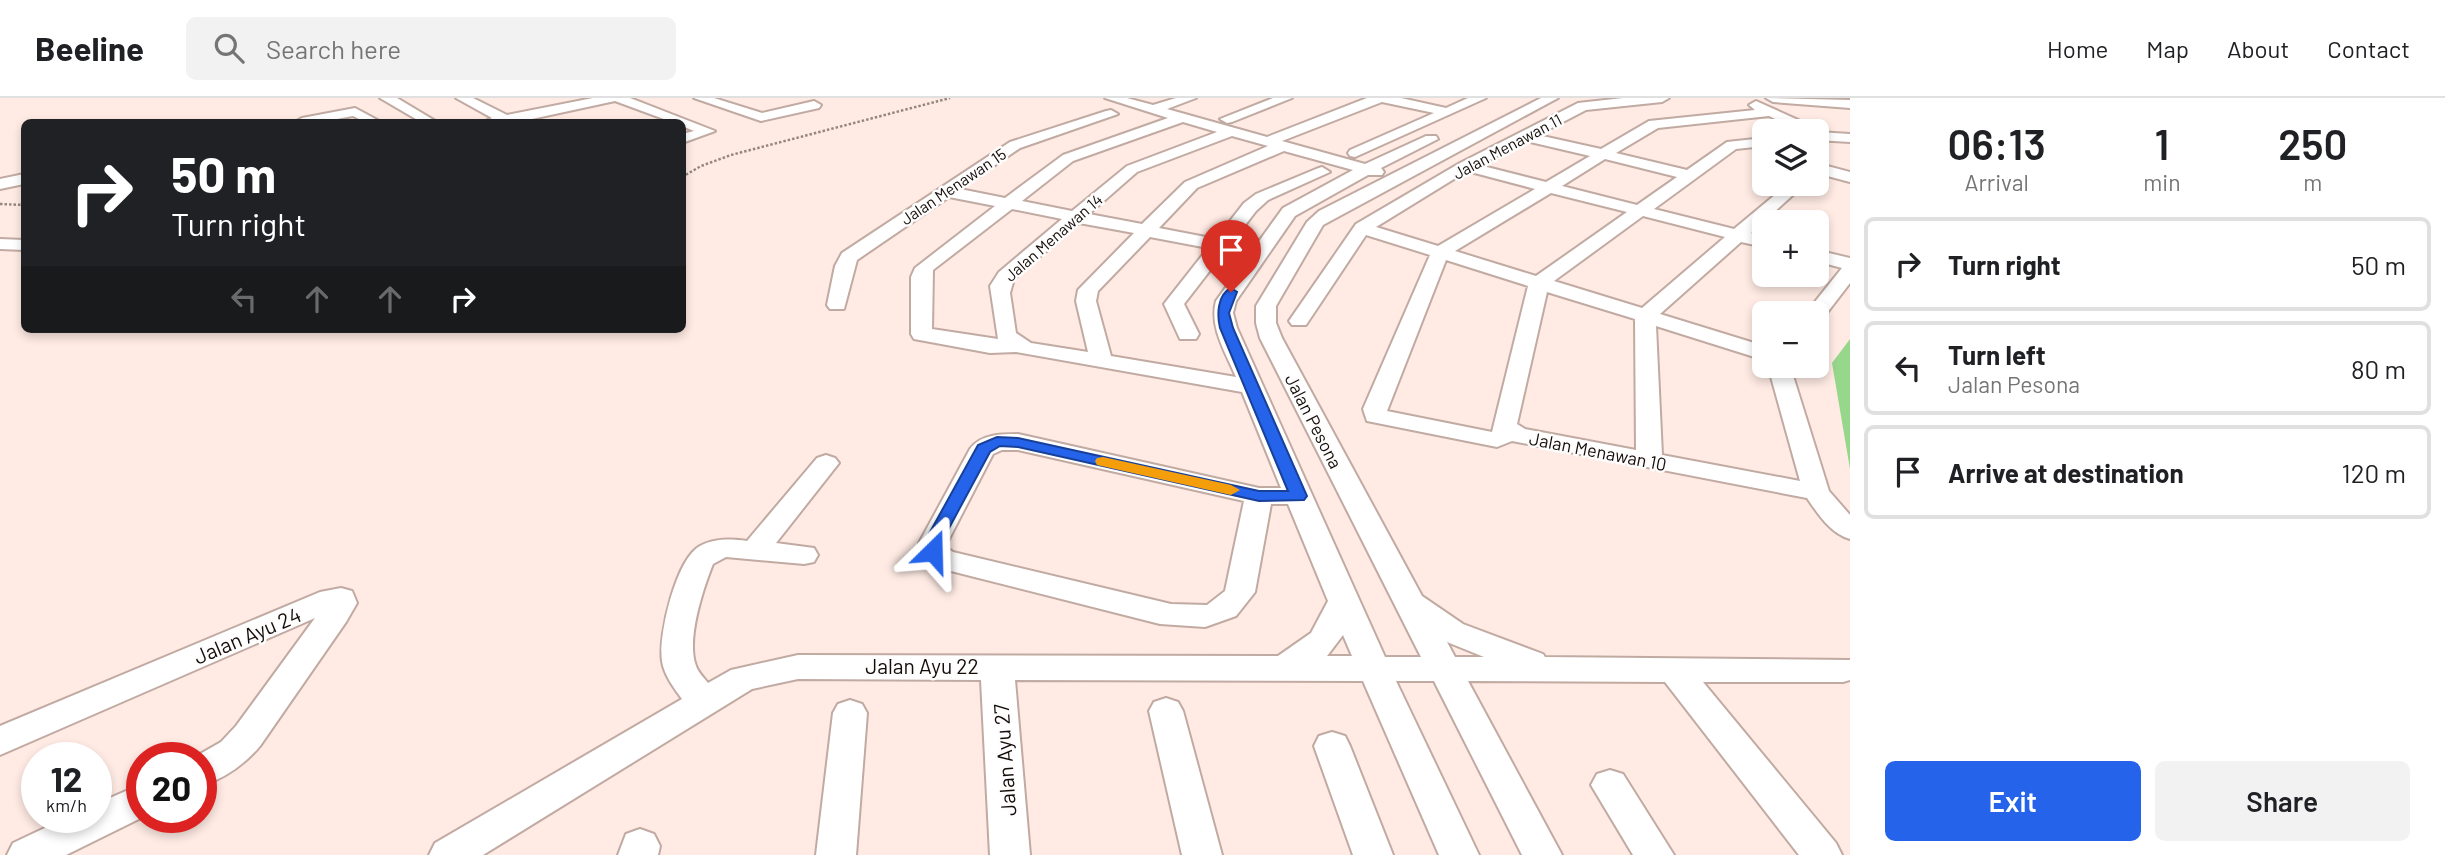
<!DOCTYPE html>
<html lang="en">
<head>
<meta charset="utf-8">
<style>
	body { margin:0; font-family:Barlow,sans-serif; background:#f2f2f2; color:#202124; height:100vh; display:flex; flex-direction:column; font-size:26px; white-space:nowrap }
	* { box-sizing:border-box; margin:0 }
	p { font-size:23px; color:#757577 }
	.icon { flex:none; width:38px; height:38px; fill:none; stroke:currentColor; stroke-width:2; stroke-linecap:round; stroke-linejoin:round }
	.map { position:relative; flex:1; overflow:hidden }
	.details { display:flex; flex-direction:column; background:#fff; width:595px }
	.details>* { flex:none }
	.guide { position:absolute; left:21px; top:21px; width:665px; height:214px; border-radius:10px; box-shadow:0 4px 10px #0003; background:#202124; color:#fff; overflow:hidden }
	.fabs { position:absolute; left:1752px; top:21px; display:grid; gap:14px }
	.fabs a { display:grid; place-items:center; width:77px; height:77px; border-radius:10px; background:#fff; box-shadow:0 4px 10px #0003; font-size:35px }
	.speed { position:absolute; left:21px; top:644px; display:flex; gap:14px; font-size:35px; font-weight:700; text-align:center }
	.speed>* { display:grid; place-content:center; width:91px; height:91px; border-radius:50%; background:#fff; box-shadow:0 4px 10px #0003; line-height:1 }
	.speed small { font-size:18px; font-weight:400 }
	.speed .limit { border:10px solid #d22; background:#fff; color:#111 }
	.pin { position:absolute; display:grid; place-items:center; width:60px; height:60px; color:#fff; margin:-72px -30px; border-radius:50% 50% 50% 0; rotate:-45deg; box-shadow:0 0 7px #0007 }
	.pin .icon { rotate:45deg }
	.me { position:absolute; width:77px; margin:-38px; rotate:22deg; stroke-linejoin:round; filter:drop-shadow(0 0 5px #0008) }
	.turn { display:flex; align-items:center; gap:24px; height:147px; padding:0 35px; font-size:32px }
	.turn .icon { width:91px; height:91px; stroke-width:2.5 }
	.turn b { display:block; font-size:49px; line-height:60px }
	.lanes { display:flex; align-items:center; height:66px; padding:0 35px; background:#0003; justify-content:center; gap:35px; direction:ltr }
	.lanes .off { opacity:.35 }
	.eta { display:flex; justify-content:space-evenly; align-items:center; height:119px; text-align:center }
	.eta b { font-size:42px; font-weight:600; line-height:49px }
	.action { display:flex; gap:14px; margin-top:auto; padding:14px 35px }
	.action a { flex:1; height:80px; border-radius:10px; background:#2563eb; color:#fff; font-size:28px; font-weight:600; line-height:80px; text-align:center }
	.action a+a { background:#f2f2f2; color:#202124 }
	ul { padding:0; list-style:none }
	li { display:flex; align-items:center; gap:21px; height:94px; margin:0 14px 10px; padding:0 21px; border:4px solid #e0e0e0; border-radius:10px }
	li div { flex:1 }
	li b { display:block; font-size:26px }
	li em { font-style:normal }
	header { display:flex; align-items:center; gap:42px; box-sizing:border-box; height:98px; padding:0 35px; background:#fff; border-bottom:2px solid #e0e0e0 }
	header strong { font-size:33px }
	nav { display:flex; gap:38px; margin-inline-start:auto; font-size:24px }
	.search { width:490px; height:63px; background:#f2f2f2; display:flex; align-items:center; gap:18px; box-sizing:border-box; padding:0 24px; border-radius:10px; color:#757577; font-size:26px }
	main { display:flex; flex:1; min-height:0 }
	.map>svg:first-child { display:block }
	.green { fill:#97d78b }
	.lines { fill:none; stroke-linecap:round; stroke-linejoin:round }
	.minor-casing { stroke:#c1aaa2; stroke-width:4 }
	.path { stroke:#958681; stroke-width:2.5; stroke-dasharray:2.5 2; stroke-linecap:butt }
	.minor { fill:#fff; fill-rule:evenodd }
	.route { fill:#2563eb; stroke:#184099; stroke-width:2 }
	.slow { fill:#f59e0b }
	.labels { text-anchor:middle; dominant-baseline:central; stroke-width:5; stroke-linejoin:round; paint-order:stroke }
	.far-street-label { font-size:16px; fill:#140c09; stroke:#fdfdfd }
	.street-label { font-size:18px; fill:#140c09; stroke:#fdfdfd }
	.near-street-label { font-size:21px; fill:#140c09; stroke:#fdfdfd }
</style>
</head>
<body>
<header>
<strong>Beeline</strong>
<div class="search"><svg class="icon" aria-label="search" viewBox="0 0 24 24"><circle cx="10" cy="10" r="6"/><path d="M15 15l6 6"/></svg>Search here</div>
<nav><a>Home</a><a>Map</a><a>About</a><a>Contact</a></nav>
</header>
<main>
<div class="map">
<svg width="1850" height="757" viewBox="0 0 1850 757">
	<rect width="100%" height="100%" fill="#ffebe4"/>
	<path class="green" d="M1850 241V371L1832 265Z"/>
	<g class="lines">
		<defs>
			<path id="minor" d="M380 0H397L437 24H421Z
				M456 0H473L507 17 593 0H630L715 33 682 45V36L694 33 682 28V24H672L615 3 518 24H483L492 20Z
				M694 0H714L762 15 814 3 821 7 819 10 761 23Z
				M1105 0H1127L1153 7 1176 0H1196L1167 11 1267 39 1367 0H1401L1446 10 1468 0H1486L1355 59 1350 58 1348 55 1350 52 1434 15 1382 4 1282 43 1365 66 1426 38H1436L1438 41 1381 70 1384 74 1382 77H1368L1295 118 1236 203 1233 215 1237 230 1385 559H1421L1260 240 1256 225V208L1307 124 1319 113 1541 0H1558L1323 127 1276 208V225L1282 240 1422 498 1463 526 1543 556 1545 559 1850 562V582L1843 584H1703L1836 745 1842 757H1799L1665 584 1468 583 1562 757H1522L1434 583H1396L1479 757H1439L1363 583 1015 582 1030 757H990L981 582 798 581 752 591 483 757H429L435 745 682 601C674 590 664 577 662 563 658 538 676 461 700 448 715 440 731 441 747 443L817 360 826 357 835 360 839 365 776 445 814 450 818 457 814 464 804 466 726 459 713 466C703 491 686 542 696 568 698 574 704 580 708 585L731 572 798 557 1278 558 1311 535 1328 503 1288 406H1271L1255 494 1236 518 1205 529 1160 526 943 471 933 468 919 453V445L970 351C981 336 1001 336 1018 336L1259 390H1281L1242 294 1016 254 990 255 914 241 911 236V179L915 170 995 108 949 99 857 162 844 211H830L827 207 835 168 842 155 1010 44 1106 13 1111 12 1118 16 1020 50 960 91 1005 100 1063 57 1168 20ZM1183 24 1217 34 1127 68 1072 113 1022 103 1073 63ZM1232 38 1268 48 1185 84 1142 126 1089 116 1137 74ZM1284 53 1353 72 1283 110 1216 203C1209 229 1226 255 1236 279L1111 258 1096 203 1098 193 1150 139 1208 150 1164 206 1180 241H1196L1199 236 1184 206 1256 113 1268 102 1330 74 1322 69 1316 71 1256 96 1244 105 1216 141 1159 130 1197 90ZM1012 111 1062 121 999 174 990 188 998 241 932 231 933 172ZM1079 125 1134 135 1078 192 1076 203 1088 254 1031 245 1016 235 1010 195 1014 181ZM1002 352H1018L1244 403 1225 493 1207 507 1171 506 953 454 947 450V445L993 356ZM1343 537 1352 558H1327ZM1447 544 1484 559H1455Z
				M1273 0H1292L1232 24 1227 25 1220 21Z
				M1623 0H1669L1662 4 1586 12 1538 37 1601 51 1649 23 1755 12 1749 7 1756 3 1816 30 1818 34 1850 36V44L1816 42V33H1800L1769 18 1658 30 1616 55 1687 72 1727 44 1764 40V48L1736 51 1654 111 1734 131 1788 86H1805L1751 135 1764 139V149L1741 144 1660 216 1764 248V262L1656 228 1662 357 1800 383 1768 268H1790L1829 393 1850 417V441C1831 436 1818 416 1807 400L1512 343 1497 349 1367 323 1363 311 1430 157 1366 137 1306 227H1292L1289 223 1356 126 1460 65 1578 5ZM1526 43 1590 58 1546 84 1479 67ZM1605 61 1677 79 1637 107 1562 88ZM1467 73 1535 91 1438 148 1376 129ZM1551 95 1627 114 1536 178 1455 153ZM1643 118 1725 139 1642 210 1554 183ZM1446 162 1528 188 1492 334 1387 313ZM1547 194 1635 221 1636 352 1525 331 1517 326Z
				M1766 0 1850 2V10L1773 4Z
				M355 10 381 24H365L353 18 321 24H295L302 20Z
				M1816 65 1850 74V84L1816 75Z
				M24 76V86L0 91V81Z
				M0 141 24 142V152L0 151Z
				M1816 152 1850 160V185L1823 220 1816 222V215H1806L1842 170 1816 163Z
				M341 490 352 493 357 505 346 524 260 648C244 667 225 680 201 688V660H193L221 644 236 628 315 520 0 657V628L320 494Z
				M1166 600 1178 604 1183 613 1222 757H1182L1149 613 1154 604Z
				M850 602 862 606 867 615 856 757H816L833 615 838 606Z
				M1332 634 1345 638 1350 648 1393 757H1353L1314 648 1319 638Z
				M1610 672 1623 676 1674 757H1633L1591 687 1597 676Z
				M142 686 143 719 66 757H7L13 745 68 719H96V706Z
				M640 731 654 736 660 748 658 757H618L626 736Z"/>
		</defs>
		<use href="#minor" class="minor-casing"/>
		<path class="path" d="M682 79 701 68 731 57 950 0
			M0 106 24 107"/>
		<use href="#minor" class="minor"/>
	</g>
	<path class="route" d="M1231 190 1237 194 1229 215 1233 230 1307 398 1304 402 1259 403 1018 349 1000 348 990 354 941 445 939 457H927L924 445 978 347 997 339 1018 340 1259 393H1288L1220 230C1217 217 1217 197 1231 190Z"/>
	<path class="slow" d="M1103 359 1231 387 1240 392 1231 397 1097 367 1095 363 1097 360Z"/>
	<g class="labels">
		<g class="far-street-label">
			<text transform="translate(1507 48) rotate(-28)">Jalan Menawan 11</text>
			<text transform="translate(953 88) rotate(-34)">Jalan Menawan 15</text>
			<text transform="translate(1053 139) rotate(-41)">Jalan Menawan 14</text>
		</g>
		<g class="street-label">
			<text transform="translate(1314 323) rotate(63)">Jalan Pesona</text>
			<text transform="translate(1598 353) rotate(11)">Jalan Menawan 10</text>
		</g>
		<g class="near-street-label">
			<text transform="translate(247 537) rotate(-23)">Jalan Ayu 24</text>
			<text x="922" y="567">Jalan Ayu 22</text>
			<text transform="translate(1004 662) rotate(-94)">Jalan Ayu 27</text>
		</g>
	</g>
</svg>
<div class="fabs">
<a><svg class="icon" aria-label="layers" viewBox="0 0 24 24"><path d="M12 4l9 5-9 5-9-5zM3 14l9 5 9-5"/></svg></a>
<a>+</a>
<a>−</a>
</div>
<div class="speed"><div>12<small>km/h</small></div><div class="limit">20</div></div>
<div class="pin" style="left:1231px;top:194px;background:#d93025"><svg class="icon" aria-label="arrive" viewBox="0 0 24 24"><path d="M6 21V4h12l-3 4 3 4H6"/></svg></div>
<svg class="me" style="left:933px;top:453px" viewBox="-20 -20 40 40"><path d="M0-17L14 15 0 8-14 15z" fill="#2563eb" stroke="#fff" stroke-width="4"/></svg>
<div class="guide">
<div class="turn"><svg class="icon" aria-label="right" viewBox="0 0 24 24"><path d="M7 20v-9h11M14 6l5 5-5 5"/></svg><div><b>50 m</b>Turn right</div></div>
<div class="lanes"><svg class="icon off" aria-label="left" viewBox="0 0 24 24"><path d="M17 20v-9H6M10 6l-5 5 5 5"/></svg><svg class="icon off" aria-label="ahead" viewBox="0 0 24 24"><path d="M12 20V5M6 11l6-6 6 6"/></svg><svg class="icon off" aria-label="ahead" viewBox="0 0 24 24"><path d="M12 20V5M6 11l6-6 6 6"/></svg><svg class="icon" aria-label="right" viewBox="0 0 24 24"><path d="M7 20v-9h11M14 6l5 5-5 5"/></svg></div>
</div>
</div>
<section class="details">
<div class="eta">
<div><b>06:13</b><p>Arrival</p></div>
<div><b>1</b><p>min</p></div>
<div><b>250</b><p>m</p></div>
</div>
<ul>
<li><svg class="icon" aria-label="right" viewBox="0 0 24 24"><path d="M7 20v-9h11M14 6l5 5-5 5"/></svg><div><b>Turn right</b></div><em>50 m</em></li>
<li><svg class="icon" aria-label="left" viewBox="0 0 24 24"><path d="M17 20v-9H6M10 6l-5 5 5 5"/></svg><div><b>Turn left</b><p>Jalan Pesona</p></div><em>80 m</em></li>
<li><svg class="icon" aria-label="arrive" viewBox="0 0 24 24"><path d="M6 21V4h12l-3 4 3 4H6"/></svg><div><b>Arrive at destination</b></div><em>120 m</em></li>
</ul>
<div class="action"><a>Exit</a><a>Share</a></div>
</section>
</main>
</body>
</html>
